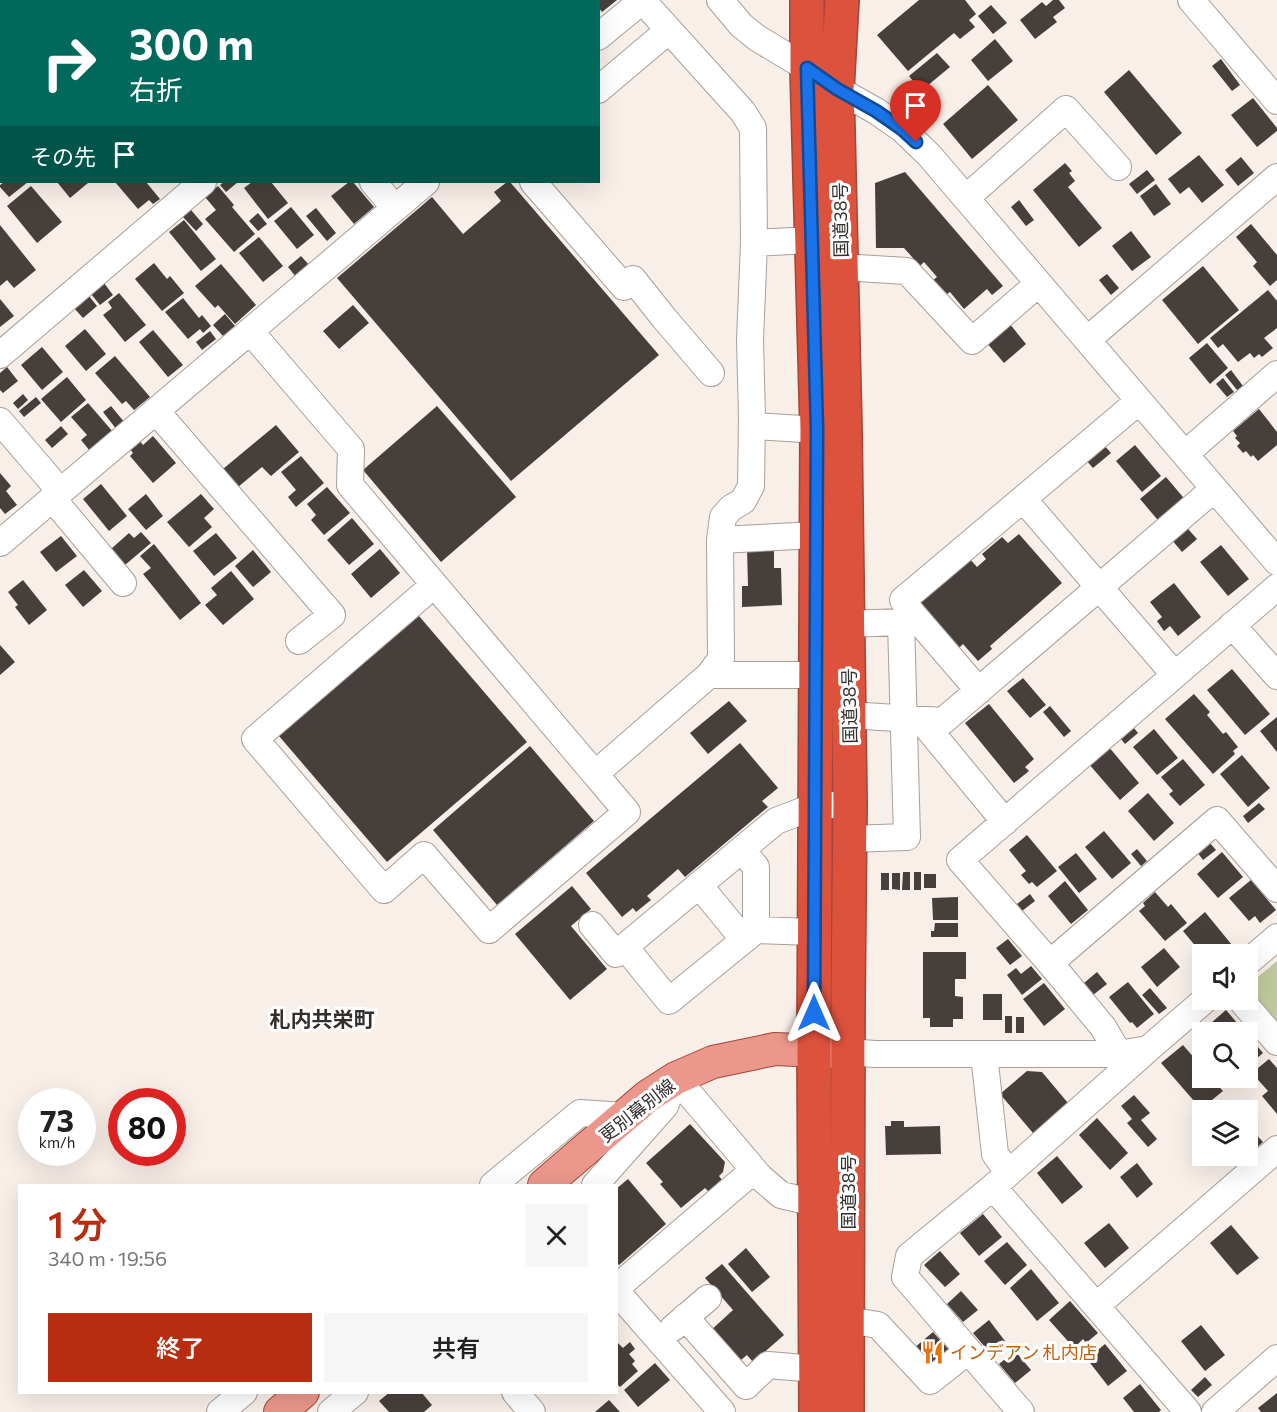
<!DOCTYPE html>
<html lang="ja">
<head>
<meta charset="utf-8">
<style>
	body { margin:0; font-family:Commissioner,"Noto Sans JP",sans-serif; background:#f6f6f6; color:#222; height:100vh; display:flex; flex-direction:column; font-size:22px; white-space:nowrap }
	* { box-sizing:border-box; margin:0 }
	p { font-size:20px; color:#767676 }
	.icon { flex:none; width:33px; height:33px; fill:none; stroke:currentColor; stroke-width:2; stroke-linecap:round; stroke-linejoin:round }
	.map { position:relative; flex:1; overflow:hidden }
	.side { position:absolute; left:18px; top:1184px; width:600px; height:210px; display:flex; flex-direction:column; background:#fff; border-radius:0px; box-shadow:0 6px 24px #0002 }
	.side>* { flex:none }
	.banner { position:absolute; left:0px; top:0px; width:600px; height:183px; box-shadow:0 6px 24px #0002; background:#00695c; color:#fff; overflow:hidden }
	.controls { position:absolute; left:1192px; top:944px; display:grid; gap:12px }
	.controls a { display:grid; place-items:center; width:66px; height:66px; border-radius:0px; background:#fff; box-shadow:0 6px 24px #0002; font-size:30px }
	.speed { position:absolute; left:18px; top:1088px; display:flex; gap:12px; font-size:30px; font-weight:700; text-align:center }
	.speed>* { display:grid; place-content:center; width:78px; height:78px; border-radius:50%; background:#fff; box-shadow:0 6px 24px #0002; line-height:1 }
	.speed small { font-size:15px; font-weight:400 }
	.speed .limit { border:9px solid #d22; background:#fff; color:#111 }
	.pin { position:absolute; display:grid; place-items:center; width:51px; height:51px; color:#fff; margin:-62px -26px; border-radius:50% 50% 50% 0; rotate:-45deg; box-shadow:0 0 6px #0007 }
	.pin .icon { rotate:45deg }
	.me { position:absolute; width:66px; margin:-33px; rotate:0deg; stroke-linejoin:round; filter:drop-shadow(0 0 4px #0008) }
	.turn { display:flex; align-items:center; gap:21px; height:126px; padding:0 30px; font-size:27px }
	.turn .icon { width:78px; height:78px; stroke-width:2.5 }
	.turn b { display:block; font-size:42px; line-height:51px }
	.then { display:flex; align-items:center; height:57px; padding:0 30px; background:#0003; gap:12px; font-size:22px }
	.round { display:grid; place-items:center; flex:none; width:63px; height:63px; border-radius:0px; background:#f6f6f6 }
	.summary { display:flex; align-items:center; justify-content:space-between; height:102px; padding:0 30px }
	h1 { font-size:36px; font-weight:600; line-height:45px; color:#b82d0f }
	.primary-button { display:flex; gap:12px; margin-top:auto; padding:12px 30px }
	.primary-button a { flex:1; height:69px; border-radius:0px; background:#b82d0f; color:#fff; font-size:24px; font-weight:600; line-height:69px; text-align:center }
	.primary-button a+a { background:#f6f6f6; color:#222 }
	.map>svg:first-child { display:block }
	.green { fill:#c0ca9d }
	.building { fill:#473f3b }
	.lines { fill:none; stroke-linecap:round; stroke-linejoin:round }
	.minor-casing { stroke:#a89f99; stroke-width:28 }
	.major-casing { stroke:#a24637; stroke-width:34 }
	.highway-casing { stroke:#a24637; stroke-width:36 }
	.minor { stroke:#fff; stroke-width:26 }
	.major { stroke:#eb978b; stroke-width:32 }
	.highway { stroke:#dd523d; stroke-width:33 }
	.route-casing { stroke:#114b97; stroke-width:15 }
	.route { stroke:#1a73e8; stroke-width:10 }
	.labels { text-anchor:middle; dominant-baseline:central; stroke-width:6; stroke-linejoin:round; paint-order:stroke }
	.street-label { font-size:18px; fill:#332f2d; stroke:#fff }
	.food-label { font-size:18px; fill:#c56008; stroke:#fff; text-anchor:start }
	.quarter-label { font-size:21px; font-weight:bold; fill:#332f2d; stroke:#fff }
</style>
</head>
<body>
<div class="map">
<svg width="1277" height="1412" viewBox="0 0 1277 1412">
	<rect width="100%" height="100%" fill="#f9efe9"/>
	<path class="green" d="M1277 961V1022L1254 995 1253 981Z"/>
	<path class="building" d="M598 0H617L602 12 598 7Z
		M919 0H965L976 14 969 20 975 27 960 39 954 33 908 71 877 35Z
		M1053 0H1059L1065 8 1053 17 1057 22 1035 39 1020 20 1042 2 1046 6Z
		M991 5 1007 23 993 34 978 16Z
		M995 39 1013 61 988 81 971 60Z
		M937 53 950 67 921 91 909 76Z
		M1221 59 1240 85 1232 91 1212 66Z
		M1129 70 1182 133 1156 155 1104 92Z
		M988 85 1018 120 972 159 943 124Z
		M1253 98 1277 128V131L1257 147 1231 115Z
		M1199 155 1224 185 1202 203 1189 187 1180 194 1168 179Z
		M1241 157 1254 173 1238 186 1225 170Z
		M1065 163 1072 171 1069 173 1075 181 1068 187 1102 228 1079 247 1033 190Z
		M1147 170 1155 180 1137 194 1129 184Z
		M905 172 1003 286 992 295 987 289 964 309 950 292 944 296 932 281 937 277 924 262 920 266 904 248H876L875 183Z
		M4 182H28L9 197 0 187V185Z
		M57 182H86L88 183 70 198Z
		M115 182H146L160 199 153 204 149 200 138 209Z
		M224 182H238L226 192 220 185Z
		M252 182H271L288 203 268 219 244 188Z
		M349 182H353L374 207 354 224 331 196Z
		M507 182H510L659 355 511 481 337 278 432 197 463 234 501 201 494 192Z
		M1156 184 1171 204 1154 216 1140 196Z
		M31 186 62 222 37 243 7 206Z
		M218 186 234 205 232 207 255 234 234 252 205 219 216 210 205 197Z
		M1019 200 1034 220 1026 226 1011 207Z
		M291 207 314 235 297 249 274 221Z
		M316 208 336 233 327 241 306 216Z
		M191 210 203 224 196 231 183 217Z
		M258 213 267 224 258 231 249 221Z
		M184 220 216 259 201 271 169 232Z
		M1251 224 1277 255V280L1270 286 1253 266 1257 262 1236 237Z
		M0 225 36 270 14 288 7 280 0 286Z
		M1131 231 1151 257 1132 271 1112 246Z
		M259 237 283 266 263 282 239 253Z
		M301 256 309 265 296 277 288 267Z
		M154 263 167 279 170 276 184 293 162 311 135 279Z
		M221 264 256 305 235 324 218 305 215 308 195 286Z
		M1203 266 1239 310 1198 344 1162 300Z
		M1107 274 1119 288 1111 295 1099 280Z
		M104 283 113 295 100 305 91 294Z
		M1268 290 1277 301V328L1264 338 1273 348 1262 357 1259 354 1254 358 1250 353 1238 362 1223 344 1218 348 1210 338Z
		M119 293 146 325 125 342 103 315 112 308 108 302Z
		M89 296 97 306 83 318 74 308Z
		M183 298 199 318 202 315 211 326 203 333 200 329 188 339 165 312Z
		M0 299 14 316 0 327Z
		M353 305 369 323 339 349 323 331Z
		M225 314 235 326 223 336 213 325Z
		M1009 323 1026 344 1004 363 986 342Z
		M85 329 106 354 86 371 65 346Z
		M153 330 183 365 168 377 139 342Z
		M210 331 216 339 202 350 196 342Z
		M1207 343 1228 368 1210 384 1189 358Z
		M42 347 63 372 42 390 21 365Z
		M115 356 150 397 134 410 126 401 122 404 95 373Z
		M7 367 18 381 3 393 0 390V373Z
		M1231 370 1243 386 1237 390 1225 375Z
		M67 377 86 400 61 422 41 399Z
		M1223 378 1234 392 1227 397 1216 384Z
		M23 394 28 400 18 409 13 403Z
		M36 397 41 403 24 417 19 411Z
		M88 403 113 432 90 451 81 440 87 435 71 417Z
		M111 406 125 423 117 430 103 412Z
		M437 406 516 497 441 562 363 470Z
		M1259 409 1277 432V445L1258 461 1253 455 1251 457 1246 451 1243 453 1237 446 1240 443 1235 438 1237 436 1233 431Z
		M276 425 299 452 271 476 262 467 238 487 223 469Z
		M61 426 68 434 52 448 45 440Z
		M153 436 176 463 153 483 130 456 133 453 130 449 140 441 143 445Z
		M1103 444 1111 453 1093 468 1085 459Z
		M1135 445 1161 476 1142 492 1116 461Z
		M301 456 324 483 296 507 288 497 296 490 281 472Z
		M0 473 11 486 6 491 17 505 5 514 0 508Z
		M1166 477 1188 503 1162 525 1140 499Z
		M101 484 127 516 109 531 83 499Z
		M327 487 350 513 324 535 311 520 316 515 307 504Z
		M146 494 163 516 146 530 128 509Z
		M201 494 214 509 204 518 212 527 189 547 167 522Z
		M352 518 374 544 349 565 327 540Z
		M1181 521 1197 539 1182 552 1166 533Z
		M141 532 151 543 125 565 111 549 129 533 134 538Z
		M216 533 237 558 214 576 193 551Z
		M1019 534 1062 583 990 646 992 649 978 661 963 644 959 648 919 603 969 558 977 567 986 559 982 554 1002 537 1008 543Z
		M61 536 77 556 56 572 40 552Z
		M154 544 201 603 180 620 143 574 151 568 140 556Z
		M1221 545 1249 579 1228 596 1200 562Z
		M774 548V568H781L782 605 742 607V586H748L747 549Z
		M380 549 400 573 371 598 351 574Z
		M253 550 271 572 253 587 235 566Z
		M84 570 102 591 83 607 65 585Z
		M231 571 254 599 223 625 205 605 217 595 211 588Z
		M23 580 47 610 29 625 15 607 18 605 8 592Z
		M1174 583 1201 617 1178 636 1170 626 1164 631 1157 621 1162 617 1150 602Z
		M419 616 527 742 387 862 279 736Z
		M0 645 15 662 0 675Z
		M1232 669 1270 714 1245 735 1207 690Z
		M1023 678 1046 705 1030 718 1007 691Z
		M1194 694 1210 712 1207 715 1223 734 1226 732 1238 747 1233 751 1235 754 1213 774 1165 719Z
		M729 701 747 721 708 754 690 733Z
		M989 704 1034 759 1025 767 1029 771 1014 783 965 723Z
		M1050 706 1071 731 1064 737 1043 712Z
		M1277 717V752L1260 731Z
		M1130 723 1138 733 1125 744 1116 733Z
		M1154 729 1178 758 1157 775 1133 747Z
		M740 743 778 788 762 801 768 807 685 877 678 869 647 896 651 900 636 912 633 908 622 917 586 873Z
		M530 746 594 821 497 905 433 830Z
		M1108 746 1139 783 1120 800 1088 763Z
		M1242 755 1270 788 1248 807 1220 774Z
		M1183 759 1205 785 1180 806 1169 794 1173 791 1161 777Z
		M1148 793 1174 823 1154 841 1128 811Z
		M1259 803 1265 809 1248 823 1243 816Z
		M1104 831 1131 863 1112 879 1085 847Z
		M1027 835 1057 871 1037 887 1032 882 1029 884 1021 875 1026 871 1009 850Z
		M1209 842 1216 850 1203 860 1197 852Z
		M1137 849 1147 861 1141 866 1131 854Z
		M1222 852 1243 877 1218 898 1197 874Z
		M1076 853 1097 879 1079 893 1058 867Z
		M903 872H910V890H902Z
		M914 872H921V890H914Z
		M881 873H889V890H881Z
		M892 873H900V890L892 889Z
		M924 874H936V888H924Z
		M1251 880 1276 910 1260 923 1255 916 1249 921 1229 898Z
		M1065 881 1088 910 1071 924 1048 896Z
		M572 886 591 909 571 926 607 969 570 1000 515 934Z
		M1155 892 1168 907 1171 904 1187 923 1165 941 1139 911 1145 906 1143 903Z
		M1030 894 1035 901 1022 911 1017 904Z
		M958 897V920H933L932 898Z
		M1205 912 1232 945 1222 954H1202L1183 931Z
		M935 923H958V937H931V931H934Z
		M1008 939 1022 956 1010 965 996 948Z
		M1164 948 1180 967 1157 987 1141 967Z
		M923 952H966V979H955V996L963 997V1019H953V1027H930V1018H923Z
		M1031 966 1042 979 1022 995 1007 975 1016 968 1021 974Z
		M1097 972 1107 984 1093 995 1084 983Z
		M1128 982 1154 1014 1137 1028 1132 1022 1130 1023 1109 997Z
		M1044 983 1065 1009 1044 1026 1023 999Z
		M1150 988 1167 1008 1159 1014 1142 995Z
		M983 994H1002V1020H983Z
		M1226 1010 1245 1032H1207L1204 1029Z
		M1005 1016H1012V1033H1005Z
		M1016 1017H1024V1033H1016Z
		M1248 1035 1263 1053 1248 1066Z
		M1183 1045 1203 1068V1077H1210L1223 1091 1201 1109 1161 1063Z
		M1269 1059 1277 1068V1114L1262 1096 1268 1091 1252 1073Z
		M1027 1071 1042 1072 1068 1103 1033 1133 1000 1094Z
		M1134 1095 1150 1113 1141 1120 1157 1139 1148 1147 1127 1123 1132 1119 1121 1106Z
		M1097 1118 1128 1153 1110 1170 1079 1135Z
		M891 1121H904V1127L940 1126 941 1154 886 1155 885 1126H891Z
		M690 1124 725 1162 723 1172 719 1176 722 1180 709 1192 705 1188 681 1208 660 1184 663 1182 646 1163Z
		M1250 1128 1263 1142 1248 1155V1130Z
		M1227 1155H1248L1235 1165Z
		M1057 1156 1083 1187 1062 1204 1037 1173Z
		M1137 1163 1153 1184 1137 1198 1120 1177Z
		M628 1179 666 1224 619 1265 616 1262V1189Z
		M983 1214 1002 1237 979 1256 960 1233Z
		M1109 1223 1129 1248 1105 1268 1084 1243Z
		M1231 1225 1259 1258 1237 1275 1210 1243Z
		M1007 1242 1027 1265 1005 1285 984 1261Z
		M746 1248 770 1277 752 1292 728 1264Z
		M940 1251 960 1274 945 1287 924 1265Z
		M722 1264 784 1335 753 1362 747 1355 736 1364 709 1332 733 1310 705 1278Z
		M1031 1269 1059 1303 1037 1321 1010 1288Z
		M961 1291 978 1310 963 1322 947 1304Z
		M1070 1301 1098 1333 1086 1343 1083 1339 1074 1348 1049 1320Z
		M989 1320 1005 1341 990 1353 973 1333Z
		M1201 1325 1225 1355 1205 1371 1181 1341Z
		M933 1332 949 1350 925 1370 914 1348Z
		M616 1341 623 1348 630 1342 635 1349 629 1354 635 1361 632 1364 638 1371 620 1387 616 1383Z
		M1105 1344 1127 1371 1108 1386 1087 1359Z
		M1015 1351 1031 1370 1015 1383 999 1364Z
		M655 1363 670 1380 638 1407 624 1390Z
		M1205 1377 1212 1385 1198 1397 1191 1390Z
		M1140 1384 1161 1410 1159 1412H1134L1123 1398Z
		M390 1392H421L432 1405 424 1412H389L379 1401Z
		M1277 1393V1412H1261L1258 1408Z
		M609 1400 620 1412H595Z"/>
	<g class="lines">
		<defs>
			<path id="minor" d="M219 0 221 2
				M720 0 741 25 757 38 807 68 837 89 876 111 902 129 929 155 1277 562
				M1191 0 1277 101
				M188 2 190 0
				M414 2 416 0
				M598 37 643 0
				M598 90 669 30
				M0 163 2 161
				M373 182 395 208
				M533 182 624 287 633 279 664 318 711 373
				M966 198 1066 109 1118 167
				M754 243 812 240
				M841 267 907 271 972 341 1038 284
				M250 331 351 449 350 485 595 774 709 675 721 659 720 540 723 517 731 508 743 501 751 486 752 418 750 340 754 243 753 128 743 112 642 0
				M1087 340 1277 177
				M0 355 203 182
				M156 411 332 615 299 641
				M0 421 60 491
				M752 426 836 431
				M1185 454 1277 374
				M52 498 123 583
				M1023 499 1175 675
				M720 540 816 535
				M0 543 426 182
				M434 585 255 739 384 890 424 855 489 930 627 812 595 774
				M848 624 901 622 907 837 850 839
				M1232 625 1277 676
				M709 675H815
				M979 691 911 612 903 600 1139 401
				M849 715 943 721 1214 489
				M921 720 1005 822
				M742 850 756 867V930
				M592 925 616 954 776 821 815 806 850 804
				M744 940 756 930 814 932
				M625 947 669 1001 744 940 699 885
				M1248 962 1277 937
				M1050 963 1217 820 1277 889
				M1240 999 1277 1042
				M848 1052 875 1054H1119L1148 1049 1206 999
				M984 1054 995 1154 1009 1173
				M1119 1054 1103 1027 1050 963 960 860 1277 587
				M493 1185 580 1113 625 1116
				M595 1185 665 1106 676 1078 760 1177 781 1195 815 1203
				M993 1187 1188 1412
				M616 1288 754 1170
				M616 1291 722 1412
				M1096 1306 1277 1149
				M685 1317 746 1386 768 1365 816 1369
				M847 1320 878 1325 930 1381 968 1351
				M673 1328 708 1298
				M515 1392 532 1412
				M220 1412 244 1392
				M331 1412 355 1392
				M1021 1412 905 1277 909 1256 993 1187 1148 1049
				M1215 1412 1277 1358"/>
			<path id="major" d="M544 1185 648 1096 676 1078 713 1062 775 1049 841 1052
				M280 1412 303 1392"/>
			<path id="highway" d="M807 0V68L817 429 814 1051 816 1412
				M842 0 837 89 845 432 850 804 848 995 847 1412"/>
		</defs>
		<use href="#minor" class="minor-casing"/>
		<use href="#major" class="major-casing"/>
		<use href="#highway" class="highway-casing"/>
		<use href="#minor" class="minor"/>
		<use href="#major" class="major"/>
		<use href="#highway" class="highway"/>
	</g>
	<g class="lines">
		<defs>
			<path id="route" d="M814 1013 817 429 807 68 837 89 876 111 902 129 916 142"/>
		</defs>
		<use href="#route" class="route-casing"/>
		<use href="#route" class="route"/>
	</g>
	<defs>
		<symbol id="restaurant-bare" viewBox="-9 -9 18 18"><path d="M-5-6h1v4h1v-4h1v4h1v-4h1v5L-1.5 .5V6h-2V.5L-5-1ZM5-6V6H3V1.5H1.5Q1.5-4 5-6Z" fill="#e8710a" stroke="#fff" stroke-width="2.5" paint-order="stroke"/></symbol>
	</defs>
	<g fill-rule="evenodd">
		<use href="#restaurant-bare" x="916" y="1336" width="33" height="33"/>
	</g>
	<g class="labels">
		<g class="street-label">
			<text transform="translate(840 220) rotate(-91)">国道38号</text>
			<text transform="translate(849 706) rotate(-91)">国道38号</text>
			<text transform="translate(637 1110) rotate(-38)">更別幕別線</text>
			<text transform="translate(848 1192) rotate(-90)">国道38号</text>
		</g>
		<g class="food-label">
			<text x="950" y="1352">インデアン 札内店</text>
		</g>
		<g class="quarter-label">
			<text x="322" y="1018">札内共栄町</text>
		</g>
	</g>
</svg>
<div class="controls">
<a><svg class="icon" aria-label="sound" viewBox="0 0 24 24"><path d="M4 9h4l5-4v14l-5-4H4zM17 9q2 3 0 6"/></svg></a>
<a><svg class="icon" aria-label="search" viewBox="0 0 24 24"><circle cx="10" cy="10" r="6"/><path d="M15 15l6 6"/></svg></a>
<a><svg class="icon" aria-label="layers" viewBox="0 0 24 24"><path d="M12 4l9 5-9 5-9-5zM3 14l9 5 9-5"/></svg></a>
</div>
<div class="speed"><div>73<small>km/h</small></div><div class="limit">80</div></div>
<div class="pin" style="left:916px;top:142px;background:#d93025"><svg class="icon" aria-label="arrive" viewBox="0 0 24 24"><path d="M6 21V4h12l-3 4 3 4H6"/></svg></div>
<svg class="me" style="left:814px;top:1013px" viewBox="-20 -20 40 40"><path d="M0-17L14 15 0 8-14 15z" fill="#1a73e8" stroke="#fff" stroke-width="4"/></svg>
<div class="banner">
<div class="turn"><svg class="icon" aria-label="right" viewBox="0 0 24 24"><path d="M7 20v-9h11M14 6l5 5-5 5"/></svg><div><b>300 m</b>右折</div></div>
<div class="then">その先<svg class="icon" aria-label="arrive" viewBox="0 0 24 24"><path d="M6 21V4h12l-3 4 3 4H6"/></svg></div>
</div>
<section class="side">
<div class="summary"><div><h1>1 分</h1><p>340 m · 19:56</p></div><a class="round"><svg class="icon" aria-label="close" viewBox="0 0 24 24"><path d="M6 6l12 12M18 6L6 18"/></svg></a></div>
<div class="primary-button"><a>終了</a><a>共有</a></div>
</section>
</div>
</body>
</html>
